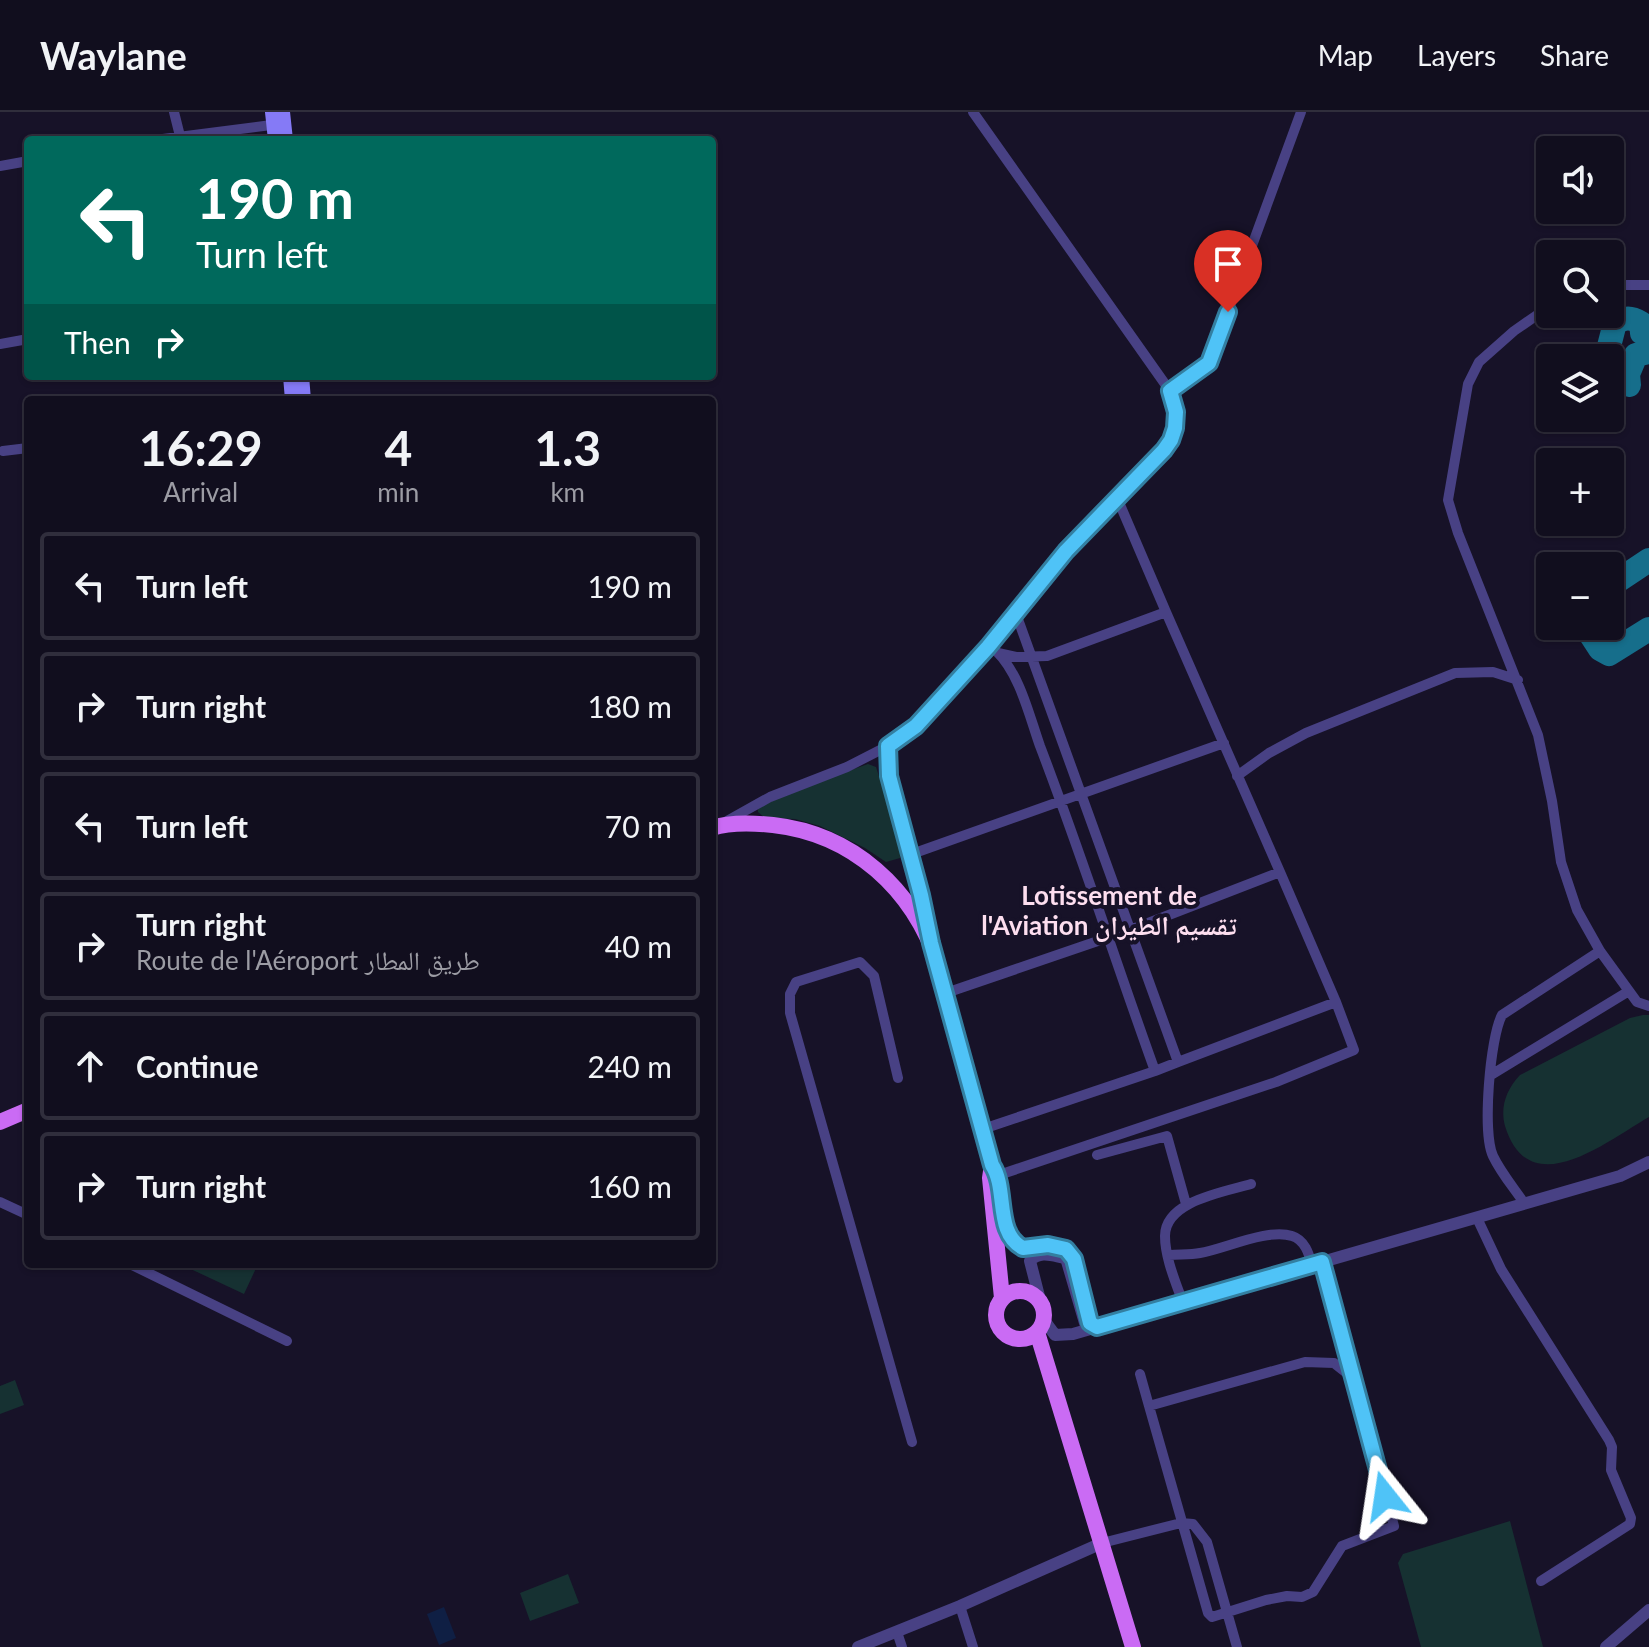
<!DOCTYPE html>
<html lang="en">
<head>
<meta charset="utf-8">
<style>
	body { margin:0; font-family:Lato,"Noto Naskh Arabic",sans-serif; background:#1e1c2b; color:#f1f3f6; height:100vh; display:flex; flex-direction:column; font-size:30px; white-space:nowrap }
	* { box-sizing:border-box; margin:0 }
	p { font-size:26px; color:#9c9ca4 }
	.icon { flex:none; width:44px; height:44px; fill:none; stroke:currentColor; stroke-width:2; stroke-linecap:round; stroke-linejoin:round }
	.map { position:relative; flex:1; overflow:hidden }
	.sheet { position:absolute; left:24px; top:284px; width:692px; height:872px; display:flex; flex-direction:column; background:#110e1e; border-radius:8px; box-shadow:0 2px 6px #0004,0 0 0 2px #302e3c }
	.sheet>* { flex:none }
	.guide { position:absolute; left:24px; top:24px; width:692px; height:244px; border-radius:8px; box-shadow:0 2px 6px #0004,0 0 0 2px #302e3c; background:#00695c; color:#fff; overflow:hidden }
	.tools { position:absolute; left:1536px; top:24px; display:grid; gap:16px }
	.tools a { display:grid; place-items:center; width:88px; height:88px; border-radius:8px; background:#110e1e; box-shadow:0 2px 6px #0004,0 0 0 2px #302e3c; font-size:40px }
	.pin { position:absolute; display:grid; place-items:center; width:68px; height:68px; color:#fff; margin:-82px -34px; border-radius:50% 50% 50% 0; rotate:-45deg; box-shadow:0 0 8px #0007 }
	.pin .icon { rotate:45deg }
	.me { position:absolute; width:88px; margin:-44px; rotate:345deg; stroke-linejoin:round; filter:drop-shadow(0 0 6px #0008) }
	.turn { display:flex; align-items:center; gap:28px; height:168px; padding:0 40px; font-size:36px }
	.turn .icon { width:104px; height:104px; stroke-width:2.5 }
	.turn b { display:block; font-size:56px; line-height:68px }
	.then { display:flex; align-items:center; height:76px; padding:0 40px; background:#0003; gap:16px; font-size:30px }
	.eta { display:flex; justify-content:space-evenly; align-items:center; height:136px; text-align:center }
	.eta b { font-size:48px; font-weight:700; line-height:56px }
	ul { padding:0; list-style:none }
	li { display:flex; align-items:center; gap:24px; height:108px; margin:0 16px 12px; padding:0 24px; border:4px solid #302e3c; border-radius:8px }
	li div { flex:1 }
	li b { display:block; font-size:30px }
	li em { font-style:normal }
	header { display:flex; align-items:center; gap:48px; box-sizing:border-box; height:112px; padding:0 40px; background:#110e1e; border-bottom:2px solid #302e3c }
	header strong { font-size:38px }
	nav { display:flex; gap:44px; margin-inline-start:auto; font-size:28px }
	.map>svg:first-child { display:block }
	.green { fill:#163132 }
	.water { fill:#0f1f44 }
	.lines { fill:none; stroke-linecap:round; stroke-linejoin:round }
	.taxiway { stroke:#166e8b; stroke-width:24 }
	.minor { stroke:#484184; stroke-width:10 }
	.tertiary { stroke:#484184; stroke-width:12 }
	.secondary { stroke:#857af6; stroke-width:14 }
	.primary { stroke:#ca6bf4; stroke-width:16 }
	.route-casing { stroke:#337fa1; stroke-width:20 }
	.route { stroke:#4fc3f7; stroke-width:14 }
	.labels { text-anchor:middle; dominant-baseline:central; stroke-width:8; stroke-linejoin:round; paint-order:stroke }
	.neighbourhood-label { font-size:26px; font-weight:bold; fill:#fddeef; stroke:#171228 }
</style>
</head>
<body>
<header>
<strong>Waylane</strong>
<nav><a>Map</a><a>Layers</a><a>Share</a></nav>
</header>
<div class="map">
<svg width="1649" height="1535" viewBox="0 0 1649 1535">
	<rect width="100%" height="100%" fill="#171228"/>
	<path class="green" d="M868 652 876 655 902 735 900 746 886 750 865 736 820 714 795 707 765 706 758 700V697L775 685Z
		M1643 903H1649V1005C1607 1029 1529 1093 1505 1014 1500 995 1506 978 1520 963L1630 906Z
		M180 1152H258L244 1182Z
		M15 1268 24 1293 0 1302V1274Z
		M1510 1409 1543 1535H1421L1398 1451 1403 1442Z
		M568 1462 579 1491 530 1509 520 1481Z"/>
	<path class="water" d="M444 1495 456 1526 439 1533 427 1502Z"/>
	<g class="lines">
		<path class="taxiway" d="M1606 246 1615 211C1625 205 1631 205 1641 211L1642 221
			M1629 273 1628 262 1636 243 1649 240
			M1610 474 1649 448
			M1585 514 1600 537 1609 542 1649 517"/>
		<path class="minor" d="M174 0 181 28
			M155 28 279 12
			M0 54 28 49
			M1610 173H1649
			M1550 194 1514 219 1479 250 1468 272 1448 388 1458 421 1538 623 1552 689 1561 750 1577 798 1600 839 1637 890 1649 894
			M0 232 28 227
			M1170 279 1209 251 1301 0
			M3 339 28 336
			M1118 388 1166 500
			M1015 499 1178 950 1336 890 1280 760
			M888 634 889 664 929 819
			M1237 664 1269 641 1306 621 1455 561 1493 560 1518 568
			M725 710 770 685 847 655 888 634 916 614 988 535 1066 439 1164 338 1171 328 1175 316 1176 300 1170 279 973 0
			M909 743 1224 631
			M946 881 1130 818 1280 760 1166 500 1047 544 1016 545 998 541
			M1155 959 1178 950
			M1491 963 1629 879
			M898 966 874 864 860 850 796 870 790 882V901L912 1330
			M983 1017 1155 959C1116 851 1081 741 1040 634 1029 603 1020 562 996 539
			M1097 1043 1167 1024 1186 1092
			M990 1066 1276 970 1354 938 1336 890
			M0 1090 28 1103
			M1524 1091C1514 1076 1501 1061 1493 1044 1482 1021 1490 925 1502 903L1600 839
			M1477 1106 1501 1157 1609 1328 1612 1335 1611 1358 1631 1406 1630 1412 1541 1469
			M1169 1143C1179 1142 1190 1143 1200 1141 1224 1137 1268 1116 1292 1124 1305 1128 1309 1142 1312 1153
			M1322 1150 1394 1414 1342 1434 1313 1480 1302 1485 1287 1484 1266 1488 1212 1505 1208 1501 1149 1294 1305 1250 1334 1251 1353 1266
			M130 1152 287 1229
			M1183 1191C1176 1171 1165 1146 1165 1124 1165 1089 1224 1080 1251 1072
			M1140 1262 1149 1294
			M1102 1431 1181 1411 1193 1412 1207 1430 1237 1535
			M960 1494 973 1535
			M897 1520 902 1535"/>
		<path class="tertiary" d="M1006 1116 1018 1134 1062 1135 1074 1150
			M1040 1188 1030 1149C1040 1138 1053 1144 1066 1146L1085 1211 1089 1215H1097
			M1044 1208 1055 1223 1073 1222 1620 1064 1649 1050
			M858 1535 960 1494 1102 1431
			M1606 1535 1649 1498"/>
		<path class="secondary" d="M272 0 275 28
			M283 0 286 28
			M290 264 292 288
			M302 264 304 288"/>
		<path class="primary" d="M712 716C730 710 754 711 773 713 853 722 913 777 938 852L987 1031 992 1053 990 1066 1002 1186
			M0 1010 28 998
			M996 1203a24 24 0 1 1 48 0a24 24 0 1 1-48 0Z
			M1037 1220 1133 1535"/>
	</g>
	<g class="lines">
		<defs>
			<path id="route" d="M1228 200 1209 251 1170 279 1176 300 1175 316 1171 328 1164 338 1066 439 988 535 916 614 888 634 889 664 921 783 931 831 992 1053C1008 1077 994 1121 1023 1136L1048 1133 1066 1137 1074 1147 1090 1211 1097 1215 1322 1150 1385 1384"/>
		</defs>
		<use href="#route" class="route-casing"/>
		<use href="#route" class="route"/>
	</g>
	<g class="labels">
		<g class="neighbourhood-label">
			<text x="1109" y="783">Lotissement de<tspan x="1109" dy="30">l'Aviation تقسيم الطيران</tspan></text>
		</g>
	</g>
</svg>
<div class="tools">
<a><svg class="icon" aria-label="sound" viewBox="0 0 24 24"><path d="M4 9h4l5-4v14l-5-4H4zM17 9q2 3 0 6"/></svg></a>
<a><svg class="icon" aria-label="search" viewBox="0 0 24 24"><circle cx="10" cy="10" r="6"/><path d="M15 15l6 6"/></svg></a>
<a><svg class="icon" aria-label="layers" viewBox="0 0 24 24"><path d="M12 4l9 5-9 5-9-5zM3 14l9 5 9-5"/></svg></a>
<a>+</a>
<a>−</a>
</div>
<div class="pin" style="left:1228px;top:200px;background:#d93025"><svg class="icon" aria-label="arrive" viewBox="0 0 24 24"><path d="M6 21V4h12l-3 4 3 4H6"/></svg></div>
<svg class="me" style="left:1385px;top:1384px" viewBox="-20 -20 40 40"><path d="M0-17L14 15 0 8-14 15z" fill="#4fc3f7" stroke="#fff" stroke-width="4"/></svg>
<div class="guide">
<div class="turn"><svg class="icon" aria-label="left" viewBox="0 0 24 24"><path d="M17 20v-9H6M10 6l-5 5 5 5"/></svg><div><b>190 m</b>Turn left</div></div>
<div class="then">Then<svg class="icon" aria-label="right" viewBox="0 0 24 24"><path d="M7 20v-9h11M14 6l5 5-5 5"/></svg></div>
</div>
<section class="sheet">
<div class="eta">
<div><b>16:29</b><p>Arrival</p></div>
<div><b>4</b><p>min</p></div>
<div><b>1.3</b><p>km</p></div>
</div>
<ul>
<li><svg class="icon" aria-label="left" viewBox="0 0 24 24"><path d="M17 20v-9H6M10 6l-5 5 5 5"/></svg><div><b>Turn left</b></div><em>190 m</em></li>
<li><svg class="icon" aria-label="right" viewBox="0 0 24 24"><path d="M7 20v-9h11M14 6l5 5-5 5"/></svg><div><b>Turn right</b></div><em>180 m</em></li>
<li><svg class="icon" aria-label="left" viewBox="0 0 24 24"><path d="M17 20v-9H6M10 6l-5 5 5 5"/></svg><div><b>Turn left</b></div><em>70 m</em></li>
<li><svg class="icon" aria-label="right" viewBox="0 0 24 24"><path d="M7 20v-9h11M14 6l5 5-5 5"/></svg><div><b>Turn right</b><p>Route de l'Aéroport طريق المطار</p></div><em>40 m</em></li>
<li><svg class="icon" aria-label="ahead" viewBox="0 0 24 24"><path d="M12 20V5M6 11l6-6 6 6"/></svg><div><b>Continue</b></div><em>240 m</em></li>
<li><svg class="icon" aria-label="right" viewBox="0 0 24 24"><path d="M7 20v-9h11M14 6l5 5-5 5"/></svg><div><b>Turn right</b></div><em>160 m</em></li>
</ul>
</section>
</div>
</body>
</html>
